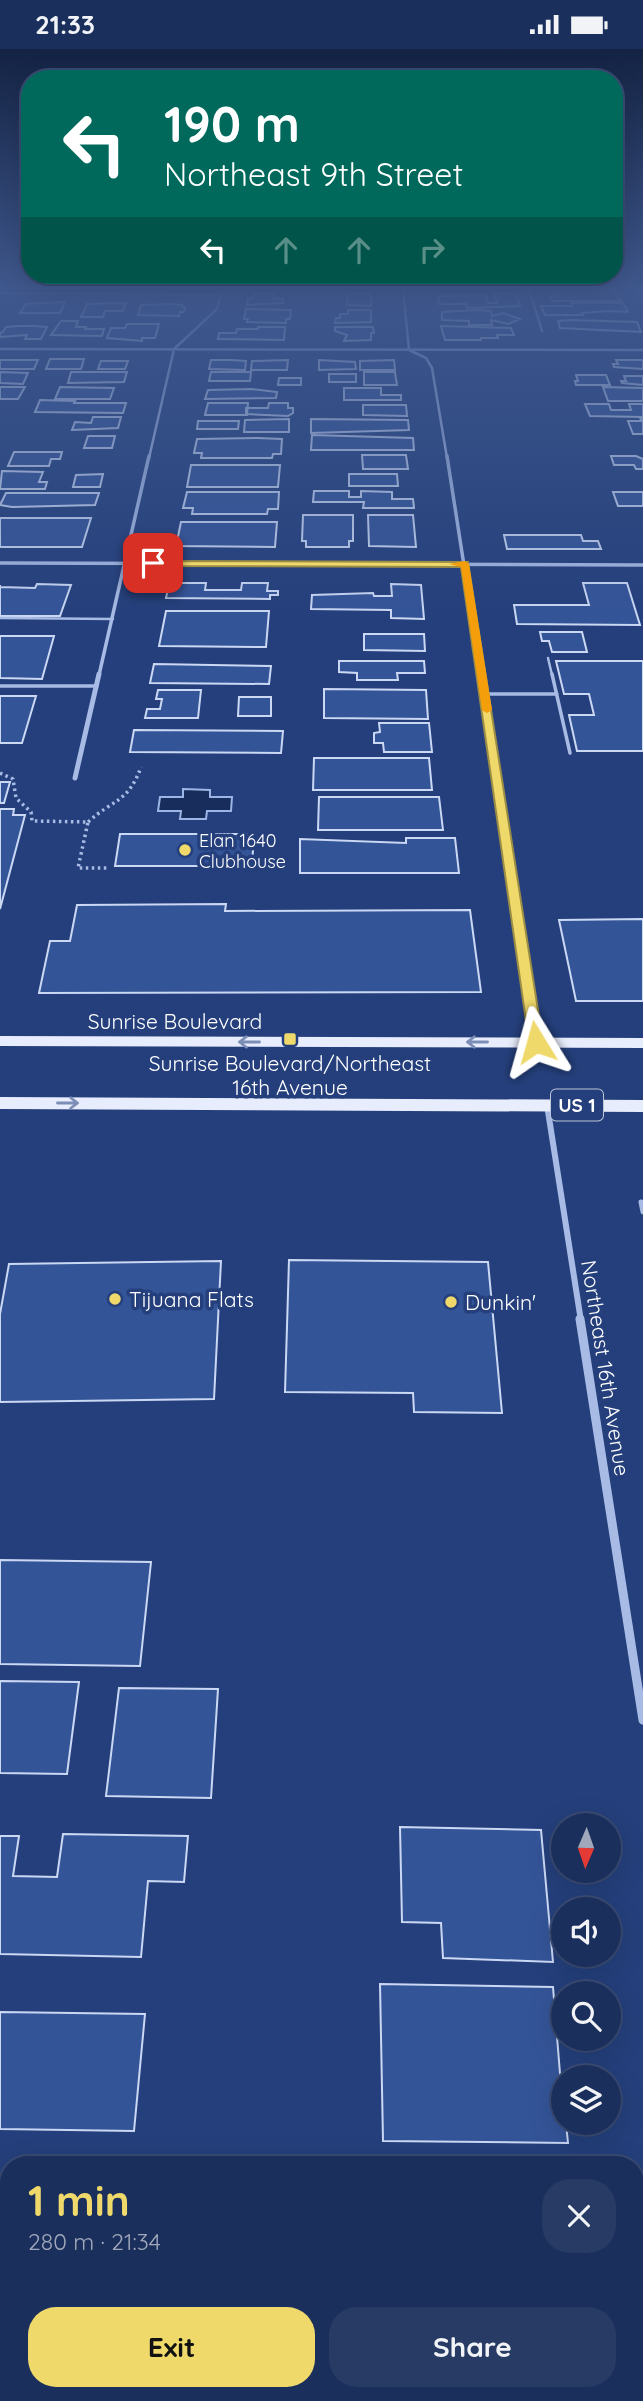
<!DOCTYPE html>
<html lang="en">
<head>
<meta charset="utf-8">
<style>
	body { margin:0; font-family:Quicksand,sans-serif; background:#283b65; color:#f1f3f6; height:100vh; display:flex; flex-direction:column; font-size:26px; white-space:nowrap }
	* { box-sizing:border-box; margin:0 }
	p { font-size:23px; color:#a0a9bb }
	.icon { flex:none; width:38px; height:38px; fill:none; stroke:currentColor; stroke-width:2; stroke-linecap:round; stroke-linejoin:round }
	.map { position:relative; flex:1; overflow:hidden }
	.side { position:absolute; left:0px; top:2107px; width:644px; height:245px; display:flex; flex-direction:column; background:#1b2f5c; border-radius:28px 28px 0 0; box-shadow:0 7px 28px #0002,0 0 0 2px #394a72 }
	.side>* { flex:none }
	.hud { position:absolute; left:21px; top:21px; width:602px; height:214px; border-radius:28px; box-shadow:0 7px 28px #0002,0 0 0 2px #394a72; background:#00695c; color:#fff; overflow:hidden }
	.needle { width:46px; rotate:182deg }
	.buttons { position:absolute; left:551px; top:1764px; display:grid; gap:14px }
	.buttons a { display:grid; place-items:center; width:70px; height:70px; border-radius:50%; background:#1b2f5c; box-shadow:0 7px 28px #0002,0 0 0 2px #394a72; font-size:35px }
	.pin { position:absolute; display:grid; place-items:center; width:60px; height:60px; color:#fff; margin:-30px; border-radius:14px; box-shadow:0 4px 10px #0006 }
	.me { position:absolute; width:77px; margin:-38px; rotate:352deg; stroke-linejoin:round; filter:drop-shadow(0 0 5px #0008) }
	.turn { display:flex; align-items:center; gap:24px; height:147px; padding:0 28px; font-size:32px }
	.turn .icon { width:91px; height:91px; stroke-width:2.5 }
	.turn b { display:block; font-size:49px; line-height:60px }
	.lanes { display:flex; align-items:center; height:66px; padding:0 28px; background:#0003; justify-content:center; gap:35px; direction:ltr }
	.lanes .off { opacity:.35 }
	.round { display:grid; place-items:center; flex:none; width:74px; height:74px; border-radius:28px; background:#283b65 }
	.headline { display:flex; align-items:center; justify-content:space-between; height:119px; padding:0 28px }
	h1 { font-size:42px; font-weight:800; line-height:52px; color:#efd96b }
	.action { display:flex; gap:14px; margin-top:auto; padding:14px 28px }
	.action a { flex:1; height:80px; border-radius:28px; background:#efd96b; color:#111; font-size:28px; font-weight:800; line-height:80px; text-align:center }
	.action a+a { background:#283b65; color:#f1f3f6 }
	.status { display:flex; justify-content:space-between; align-items:center; height:49px; padding:0 35px; background:#1b2f5c; direction:ltr }
	.status svg { height:19px; fill:currentColor }
	.map>svg:first-child { display:block }
	.water { fill:#182d5c; stroke:#9bb5e6; stroke-width:2 }
	.building { fill:#345498; stroke:#cad8f4; stroke-width:2 }
	.lines { fill:none; stroke-linecap:round; stroke-linejoin:round }
	.path { stroke:#a7bbe5; stroke-width:3.5; stroke-dasharray:2.5 3.5; stroke-linecap:butt }
	.lane-far2 { stroke:#a7bbe5; stroke-width:2.5 }
	.lane-far1 { stroke:#a7bbe5; stroke-width:3.5 }
	.lane { stroke:#a7bbe5; stroke-width:5 }
	.street-far4 { stroke:#a7bbe5; stroke-width:2.5 }
	.street-far3 { stroke:#a7bbe5; stroke-width:3.5 }
	.street-far2 { stroke:#a7bbe5; stroke-width:5 }
	.street-far1 { stroke:#a7bbe5; stroke-width:6 }
	.street { stroke:#a7bbe5; stroke-width:9 }
	.primary { fill:#e8edfd; fill-rule:evenodd }
	.oneway { stroke:#7c8db6 }
	.route { fill:#efd96b; stroke:#9b8d46; stroke-width:2 }
	.slow { fill:#f59e0b }
	.poi-dot { fill:#efd96b; stroke:#243f7b; stroke-width:2.5 }
	.labels { text-anchor:middle; dominant-baseline:central; stroke-width:7; stroke-linejoin:round; paint-order:stroke }
	.far-poi-label { font-size:18px; fill:#fff; stroke:#243f7b; text-anchor:start }
	.shield { fill:#243f7b; stroke:#bdc5d7; stroke-width:2 }
	.shield-label { font-size:19px; font-weight:bold; fill:#fff }
	.street-label { font-size:21px; fill:#fff; stroke:#243f7b }
	.poi-label { font-size:21px; fill:#fff; stroke:#243f7b; text-anchor:start }
</style>
</head>
<body>
<div class="status"><b>21:33</b><svg viewBox="0 0 49 12"><path d="M0 12V9h3v3zM5 12V6h3v6zM10 12V3h3v9zM15 12V0h3v12zM26 1h20v11H26zM47 4h2v5h-2z"/></svg></div>
<div class="map">
<svg width="643" height="2352" viewBox="0 0 643 2352">
	<rect width="100%" height="100%" fill="#243f7b"/>
	<path class="water" d="M183 740 210 741V748H232L231 762H207L206 770H180L181 762H158L160 748H183Z"/>
	<path class="building" d="M568 240 615 242 621 252H552L550 247H558L556 243H569Z
		M253 245H274V250H283V254L247 256 248 249H252Z
		M348 245H371V257L347 256Z
		M494 245H516L520 257 467 259 466 255H439L438 247 486 246 488 254H497Z
		M65 253 60 264H20L26 255Z
		M126 254 123 262H105L103 268H81L87 255Z
		M571 254H623L628 263 609 262 582 264 583 266H545L541 257H572Z
		M172 255 182 256V258H185L184 263H180L179 267 138 266 141 256Z
		M246 260 291 261 290 270H286V274L247 273 248 270H244Z
		M348 261H371V273L335 274 336 269H340V265H348Z
		M475 261 491 262 492 267 503 264 520 270 508 275 491 271 492 276H469V272L442 271V263Z
		M572 271 637 273 641 283 560 279 558 272Z
		M61 272H78L76 278H86L85 280H104L102 287 51 286Z
		M127 275H159L155 289H142V292L107 289 111 279H125Z
		M18 277H34L47 278 41 290H25L27 286 0 288V284L3 283 6 278Z
		M441 277 511 279 514 286H497L498 289H481V291H445Z
		M258 278H285L284 291 218 290 219 284H236L237 280H258Z
		M335 278H373L374 284H371V291L344 292 347 286 335 282Z
		M50 310H84L81 320H46Z
		M0 311H38L34 320H0Z
		M211 311H231L246 312 245 321 209 320Z
		M288 311 287 321H251L252 312Z
		M319 311 355 313 356 320 319 321Z
		M394 311 395 321H360V312Z
		M616 311H643V320L614 318 613 315H618Z
		M101 312H128L125 320H98Z
		M0 323 28 324 23 335 0 334Z
		M71 323H127L124 333 68 334Z
		M211 323H251L250 332H209Z
		M364 323H395L397 336H364Z
		M329 325H356V333H329Z
		M576 326H606L610 336H576L575 332H578Z
		M624 327H643V336L622 334 621 332H626Z
		M279 329H301V336H278Z
		M0 338H25L18 350H0Z
		M60 338 114 339 110 350H55Z
		M603 338 643 339V352H608Z
		M344 339H381V346H401V351H344Z
		M251 340 277 343 276 349 205 350 208 341Z
		M40 351 75 352 74 354H126L123 364 35 363Z
		M208 354H248L247 366H205Z
		M269 354H288V359H293V364L288 367 246 365V359H268Z
		M585 355H609L611 361H631L629 355H643V368L590 367Z
		M363 356H406L407 367 363 366Z
		M93 368H121L118 379 72 381 75 373 91 374Z
		M640 369H643V385H633L628 372H642Z
		M289 370V383H244L245 371Z
		M311 370 408 371 409 381 311 384Z
		M198 372H239L238 380H197Z
		M312 386 413 389 414 401H311Z
		M88 387H115L112 399H84Z
		M258 389 282 390 281 405H273L272 409H201L202 404H194L197 390Z
		M14 403H62L60 410H51L49 417H8Z
		M362 406H406L408 420H363Z
		M611 407H636L643 410V420H636L634 416H614Z
		M191 416H280L278 438H187Z
		M2 422 43 423 39 433H47L45 440H0Z
		M103 425 100 438H73L76 426Z
		M349 425H397L398 437H349Z
		M314 442H349V448H361V442L392 443V450H413L414 459H363L364 453H313Z
		M187 443H279L278 460H268L267 465H192L193 459H183Z
		M613 443H643V457H618Z
		M6 444H99L95 456 12 458 0 456Z
		M303 466H353V492H349V498H306V492H302Z
		M368 466H413L416 498 369 497Z
		M0 469H91L82 498H0Z
		M181 473H277L275 498 176 497Z
		M504 486H581L583 492H598L601 500H507Z
		M181 534H206L205 541H241L242 534H268L267 542H278V546H270V550L166 549 169 535Z
		M583 534H627L640 576 517 575 514 556H589Z
		M37 535 71 536 60 567H0V536V538L35 539Z
		M391 535 421 536 424 570 391 569V561L311 560 312 546 373 544 374 547H392Z
		M166 562H269L266 598 159 597Z
		M540 583H582L587 603H552L549 592H542Z
		M364 585H424L425 602 364 601Z
		M0 587H54L42 630 0 629Z
		M339 612H424L425 624H397L398 631H357V624L339 623Z
		M556 612H643V702H577L569 666H594L589 645H564Z
		M154 615 271 617 269 635 150 634Z
		M324 640 426 641 428 670 324 669Z
		M158 641H201L198 669H145L147 660H160L162 650H156Z
		M0 647H36L22 694H0Z
		M239 648H271V667H238Z
		M379 674H429L432 703H384L383 694H374V684L380 683Z
		M134 681 283 682 281 704 130 703Z
		M314 709H429L432 741H313Z
		M0 733H10L4 754H0Z
		M319 748H439L443 781H318Z
		M0 760H14L13 766H25L0 860Z
		M120 785H254L252 817H115Z
		M406 789H455L459 824H300V790L406 794Z
		M226 855 225 862 470 861 481 943 39 944 50 892H70L77 856Z
		M643 870V952H576L559 871Z
		M289 1211 488 1213 502 1364 414 1363 413 1344 285 1343Z
		M221 1212 214 1350 0 1353V1265L9 1215Z
		M0 1511 151 1513 140 1617 0 1615Z
		M0 1632 79 1633 67 1725 0 1724Z
		M119 1639 218 1640 211 1749 106 1747Z
		M400 1778 541 1781 553 1913 443 1909 441 1874 402 1873Z
		M63 1785 188 1787 184 1833 148 1832 141 1908 0 1905V1787H19L13 1827 57 1828Z
		M380 1935 553 1938 564 2074H566L568 2094 383 2092Z
		M0 1963 145 1965 134 2082 0 2080Z
		M0 2131H9V2241L1 2300Z"/>
	<g class="lines">
		<path class="path" d="M0 724 13 730 16 749 31 763 32 772 88 773 78 819H107
			M88 773C113 750 128 754 141 718"/>
		<path class="lane-far2" d="M529 240 542 282
			M0 569 113 570
			M548 609 552 626"/>
		<path class="lane-far1" d="M552 625 570 704
			M0 637H97
			M485 645H557"/>
		<path class="lane" d="M641 1153 643 1163"/>
		<path class="street-far4" d="M403 240 409 301 426 309 432 319 447 409
			M0 244 220 246
			M0 300 643 301
			M149 409 174 300 217 260 222 240"/>
		<path class="street-far3" d="M447 407 481 626
			M0 514 643 516
			M99 626 149 407"/>
		<path class="street-far2" d="M481 625 523 908
			M75 729 99 625"/>
		<path class="street-far1" d="M523 906 536 994
			M547 1056 581 1272"/>
		<path class="street" d="M580 1270 643 1671"/>
		<path class="primary" d="M0 987 643 989V999L0 997Z
			M0 1048 643 1051V1063L0 1060Z"/>
	</g>
	<defs><path id="oneway-shaft" d="M-6 0H5M1.5-3L5.5 0L1.5 3" fill="none" stroke-width="1.6" stroke-linecap="round" stroke-linejoin="round" transform="scale(1.75)"/></defs>
	<g class="oneway">
		<use href="#oneway-shaft" transform="translate(249 993) rotate(-180)"/>
		<use href="#oneway-shaft" transform="translate(477 993) rotate(-180)"/>
		<use href="#oneway-shaft" transform="translate(68 1054)"/>
	</g>
	<linearGradient id="sky" x2="0" y2="1"><stop stop-color="#142344"/><stop offset="0.42" stop-color="#3f588d"/><stop offset="1" stop-color="#3f588d" stop-opacity="0"/></linearGradient>
	<rect width="643" height="569" fill="url(#sky)"/>
	<path class="route" d="M149 512 468 513 543 993 541 997H531L529 993 461 518 153 517 149 516Z"/>
	<path class="slow" d="M465 512 469 515 492 661 487 664 482 661 461 518 449 515Z"/>
	<g class="poi-dot">
		<circle cx="185" cy="801" r="7"/>
		<rect x="283" y="983" width="14" height="14" rx="3.5"/>
		<circle cx="115" cy="1250" r="7"/>
		<circle cx="451" cy="1253" r="7"/>
	</g>
	<g class="labels">
		<g class="far-poi-label">
			<text x="199" y="791">Elan 1640<tspan x="199" dy="21">Clubhouse</tspan></text>
		</g>
		<rect class="shield" x="551" y="1040.5" width="52" height="31" rx="5"/>
		<g class="shield-label">
			<text x="577" y="1056">US 1</text>
		</g>
		<g class="street-label">
			<text x="175" y="972">Sunrise Boulevard</text>
			<text transform="translate(606 1319) rotate(81)">Northeast 16th Avenue</text>
		</g>
		<g class="poi-label">
			<text x="290" y="1014" text-anchor="middle">Sunrise Boulevard/Northeast<tspan x="290" dy="24">16th Avenue</tspan></text>
			<text x="129" y="1250">Tijuana Flats</text>
			<text x="465" y="1253">Dunkin'</text>
		</g>
	</g>
</svg>
<div class="buttons">
<a><svg class="needle" viewBox="-14 -14 28 28"><path d="M0-13l5 13h-10z" fill="#e53935"/><path d="M0 13l5-13h-10z" fill="#a0a9bb"/></svg></a>
<a><svg class="icon" aria-label="sound" viewBox="0 0 24 24"><path d="M4 9h4l5-4v14l-5-4H4zM17 9q2 3 0 6"/></svg></a>
<a><svg class="icon" aria-label="search" viewBox="0 0 24 24"><circle cx="10" cy="10" r="6"/><path d="M15 15l6 6"/></svg></a>
<a><svg class="icon" aria-label="layers" viewBox="0 0 24 24"><path d="M12 4l9 5-9 5-9-5zM3 14l9 5 9-5"/></svg></a>
</div>
<div class="pin" style="left:153px;top:514px;background:#d93025"><svg class="icon" aria-label="arrive" viewBox="0 0 24 24"><path d="M6 21V4h12l-3 4 3 4H6"/></svg></div>
<svg class="me" style="left:536px;top:993px" viewBox="-20 -20 40 40"><path d="M0-17L14 15 0 8-14 15z" fill="#efd96b" stroke="#fff" stroke-width="4"/></svg>
<div class="hud">
<div class="turn"><svg class="icon" aria-label="left" viewBox="0 0 24 24"><path d="M17 20v-9H6M10 6l-5 5 5 5"/></svg><div><b>190 m</b>Northeast 9th Street</div></div>
<div class="lanes"><svg class="icon" aria-label="left" viewBox="0 0 24 24"><path d="M17 20v-9H6M10 6l-5 5 5 5"/></svg><svg class="icon off" aria-label="ahead" viewBox="0 0 24 24"><path d="M12 20V5M6 11l6-6 6 6"/></svg><svg class="icon off" aria-label="ahead" viewBox="0 0 24 24"><path d="M12 20V5M6 11l6-6 6 6"/></svg><svg class="icon off" aria-label="right" viewBox="0 0 24 24"><path d="M7 20v-9h11M14 6l5 5-5 5"/></svg></div>
</div>
<section class="side">
<div class="headline"><div><h1>1 min</h1><p>280 m · 21:34</p></div><a class="round"><svg class="icon" aria-label="close" viewBox="0 0 24 24"><path d="M6 6l12 12M18 6L6 18"/></svg></a></div>
<div class="action"><a>Exit</a><a>Share</a></div>
</section>
</div>
</body>
</html>
